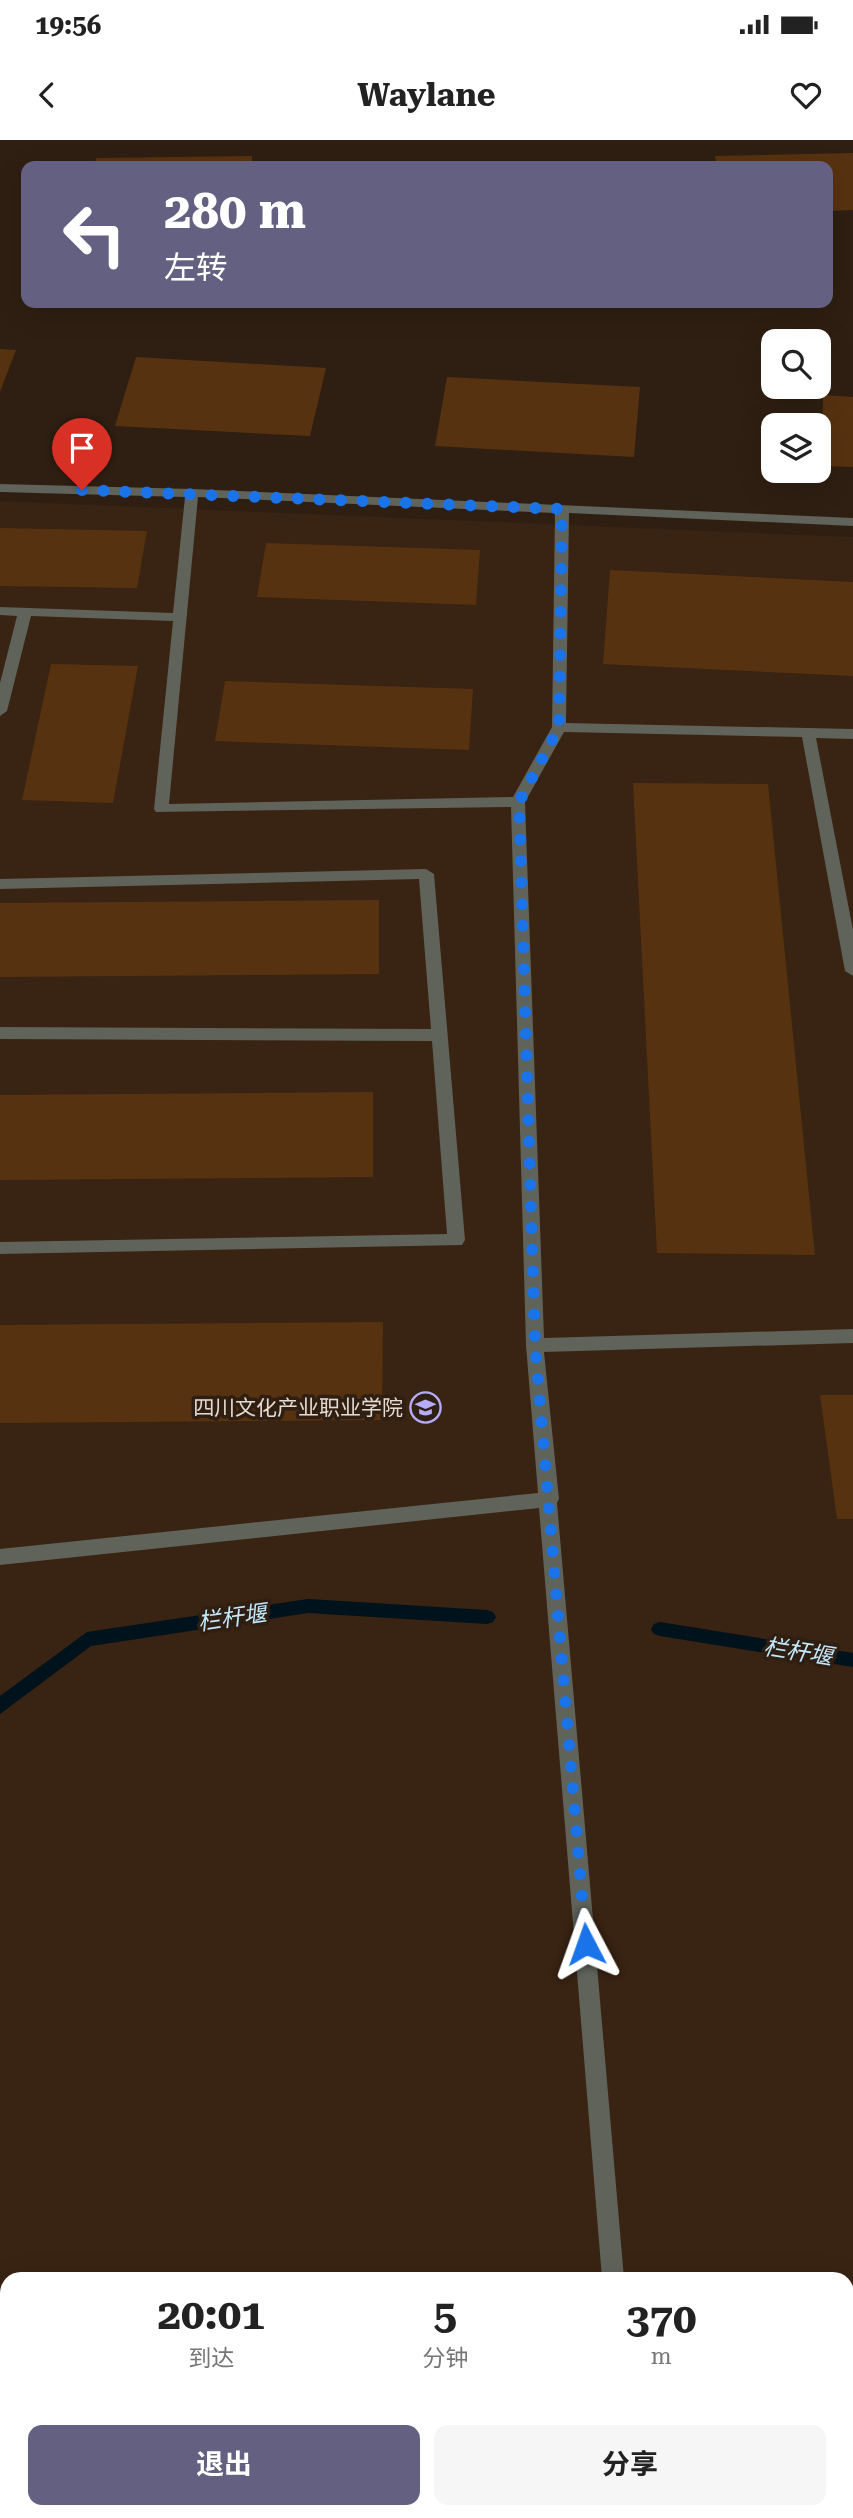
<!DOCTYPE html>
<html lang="zh">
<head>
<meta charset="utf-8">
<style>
	body { margin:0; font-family:"Roboto Serif","Noto Sans SC",serif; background:#f6f6f6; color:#222; height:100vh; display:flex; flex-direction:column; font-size:26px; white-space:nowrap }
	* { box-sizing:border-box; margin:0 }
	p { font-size:23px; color:#767676 }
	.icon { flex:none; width:38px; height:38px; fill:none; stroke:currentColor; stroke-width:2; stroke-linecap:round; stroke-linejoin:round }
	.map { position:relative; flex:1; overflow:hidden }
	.side { position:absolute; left:0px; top:2132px; width:854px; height:247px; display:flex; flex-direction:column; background:#fff; border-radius:21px 21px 0 0; box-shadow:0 7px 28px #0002 }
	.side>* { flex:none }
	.banner { position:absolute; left:21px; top:21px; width:812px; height:147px; border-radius:14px; box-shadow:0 7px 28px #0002; background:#646082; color:#fff; overflow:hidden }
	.tools { position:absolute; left:761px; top:189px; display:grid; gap:14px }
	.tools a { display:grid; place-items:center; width:70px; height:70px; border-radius:14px; background:#fff; box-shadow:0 7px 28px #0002; font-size:35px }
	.pin { position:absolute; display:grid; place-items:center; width:60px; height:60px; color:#fff; margin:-72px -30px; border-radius:50% 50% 50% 0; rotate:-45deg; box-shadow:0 0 7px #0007 }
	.pin .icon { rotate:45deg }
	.me { position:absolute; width:77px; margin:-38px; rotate:356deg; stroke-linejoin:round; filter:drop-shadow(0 0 5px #0008) }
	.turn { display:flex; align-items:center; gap:24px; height:147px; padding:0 28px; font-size:32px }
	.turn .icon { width:91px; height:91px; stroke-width:2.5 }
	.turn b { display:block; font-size:49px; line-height:60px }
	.eta { display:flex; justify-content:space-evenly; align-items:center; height:119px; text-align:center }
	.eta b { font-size:42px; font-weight:700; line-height:49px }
	.primary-button { display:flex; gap:14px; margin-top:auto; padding:14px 28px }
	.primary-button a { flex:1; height:80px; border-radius:14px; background:#646082; color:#fff; font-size:28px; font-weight:700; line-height:80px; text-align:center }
	.primary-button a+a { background:#f6f6f6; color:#222 }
	.status { display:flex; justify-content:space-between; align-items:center; height:49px; padding:0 35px; background:#fff; direction:ltr }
	.status svg { height:19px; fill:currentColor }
	header { display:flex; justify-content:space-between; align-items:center; height:91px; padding:0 28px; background:#fff; font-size:32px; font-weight:700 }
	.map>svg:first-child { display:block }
	.built { fill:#392312; fill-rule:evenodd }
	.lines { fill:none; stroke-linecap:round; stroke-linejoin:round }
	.stream { fill:#00121b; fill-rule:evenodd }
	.building { fill:#573210 }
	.minor { fill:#5f635a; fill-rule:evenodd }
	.route { stroke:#1a73e8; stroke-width:12; stroke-dasharray:0 21.6 }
	.labels { text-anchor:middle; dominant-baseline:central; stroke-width:7; stroke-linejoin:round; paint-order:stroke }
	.poi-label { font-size:21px; fill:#e5dad2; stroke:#2f1f12; text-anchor:end }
	.water-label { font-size:23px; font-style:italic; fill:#c3e9fc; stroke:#2f1f12 }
</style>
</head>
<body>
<div class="status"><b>19:56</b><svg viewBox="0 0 49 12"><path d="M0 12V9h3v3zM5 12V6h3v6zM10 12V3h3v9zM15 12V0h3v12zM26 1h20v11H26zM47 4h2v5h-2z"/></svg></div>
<header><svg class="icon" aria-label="back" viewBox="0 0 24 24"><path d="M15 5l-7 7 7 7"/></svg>Waylane<svg class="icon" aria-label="heart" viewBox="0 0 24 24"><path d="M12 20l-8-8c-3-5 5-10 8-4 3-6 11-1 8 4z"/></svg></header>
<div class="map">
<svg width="853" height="2378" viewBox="0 0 853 2378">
	<rect width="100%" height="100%" fill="#2f1f12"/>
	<path class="built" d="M0 361 853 397V2378H0ZM7 2138H847V2371H7Z"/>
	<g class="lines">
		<path class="stream" d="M308 1459 487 1470 493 1472 496 1477 493 1482 487 1484 308 1473 91 1506 0 1574V1556L87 1492Z
			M660 1482 853 1513V1527L660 1496 654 1494 651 1489 654 1484Z"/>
	</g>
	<path class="building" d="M853 13V70L828 71V26H717L715 16Z
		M252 16V26H95L96 18Z
		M0 209 16 210 0 252Z
		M136 217 326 228 310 296 115 286Z
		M447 237 640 247 634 317 435 306Z
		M823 255 853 257V327L822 326Z
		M0 388 147 391 137 448 0 446Z
		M266 403 480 410 476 465 257 457Z
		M610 430 853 442V536L603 524Z
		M51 524 138 526 113 663 22 660Z
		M225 541 473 549 469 610 215 601Z
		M633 643 768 644 815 1115 657 1113Z
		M379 760V834L0 837V763Z
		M373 952V1037L0 1040V955Z
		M383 1182 382 1280 0 1283V1185Z
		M820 1255H853V1379H837Z"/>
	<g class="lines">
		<path class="minor" d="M0 344 192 349 853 378V386L569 373 566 583 853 589V599L816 598 853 790V836L845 831 802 597 564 592 525 662 544 1198 853 1189V1203L544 1212 559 1359 557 1363 624 2138H602L539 1368 0 1425V1409L538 1353 526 1205 511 667 156 672 154 669 173 481 31 476 7 571 0 576V543L17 476 0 475V467L173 473 185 357 0 352ZM198 357 555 373 552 587 513 657 169 664Z
			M426 729 434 734 465 1100 462 1105 0 1114V1102L447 1094 432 901 0 899V887L431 889 419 739 0 749V739Z
			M620 2371H644V2378H620Z"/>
	</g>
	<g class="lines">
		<path class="route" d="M82 350 562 369 559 587 519 662 535 1205 586 1804"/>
	</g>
	<defs>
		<symbol id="school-ring" viewBox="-11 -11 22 22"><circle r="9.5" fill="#2f1f12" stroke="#b5acf8" stroke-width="1.5"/><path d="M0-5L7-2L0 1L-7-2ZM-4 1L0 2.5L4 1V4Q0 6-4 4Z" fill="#b5acf8"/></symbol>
	</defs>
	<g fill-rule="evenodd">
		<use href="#school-ring" x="408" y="1250" width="35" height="35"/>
	</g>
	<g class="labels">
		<g class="poi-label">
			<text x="403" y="1268">四川文化产业职业学院</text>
		</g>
		<g class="water-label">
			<text transform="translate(232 1478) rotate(-8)">栏杆堰</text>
			<text transform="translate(798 1512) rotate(9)">栏杆堰</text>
		</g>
	</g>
</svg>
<div class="tools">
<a><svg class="icon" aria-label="search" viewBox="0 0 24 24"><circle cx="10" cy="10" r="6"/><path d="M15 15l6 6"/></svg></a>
<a><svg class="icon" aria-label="layers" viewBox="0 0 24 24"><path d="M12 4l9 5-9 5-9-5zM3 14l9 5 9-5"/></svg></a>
</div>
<div class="pin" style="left:82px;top:350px;background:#d93025"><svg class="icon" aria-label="arrive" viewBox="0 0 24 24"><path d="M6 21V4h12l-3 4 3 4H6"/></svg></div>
<svg class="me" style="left:586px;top:1804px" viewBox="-20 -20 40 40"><path d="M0-17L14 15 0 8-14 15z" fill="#1a73e8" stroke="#fff" stroke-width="4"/></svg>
<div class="banner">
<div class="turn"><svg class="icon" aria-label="left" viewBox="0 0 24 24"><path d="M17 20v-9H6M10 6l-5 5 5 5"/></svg><div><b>280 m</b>左转</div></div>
</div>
<section class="side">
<div class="eta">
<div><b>20:01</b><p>到达</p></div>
<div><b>5</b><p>分钟</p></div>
<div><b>370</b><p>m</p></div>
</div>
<div class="primary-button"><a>退出</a><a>分享</a></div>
</section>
</div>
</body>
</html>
